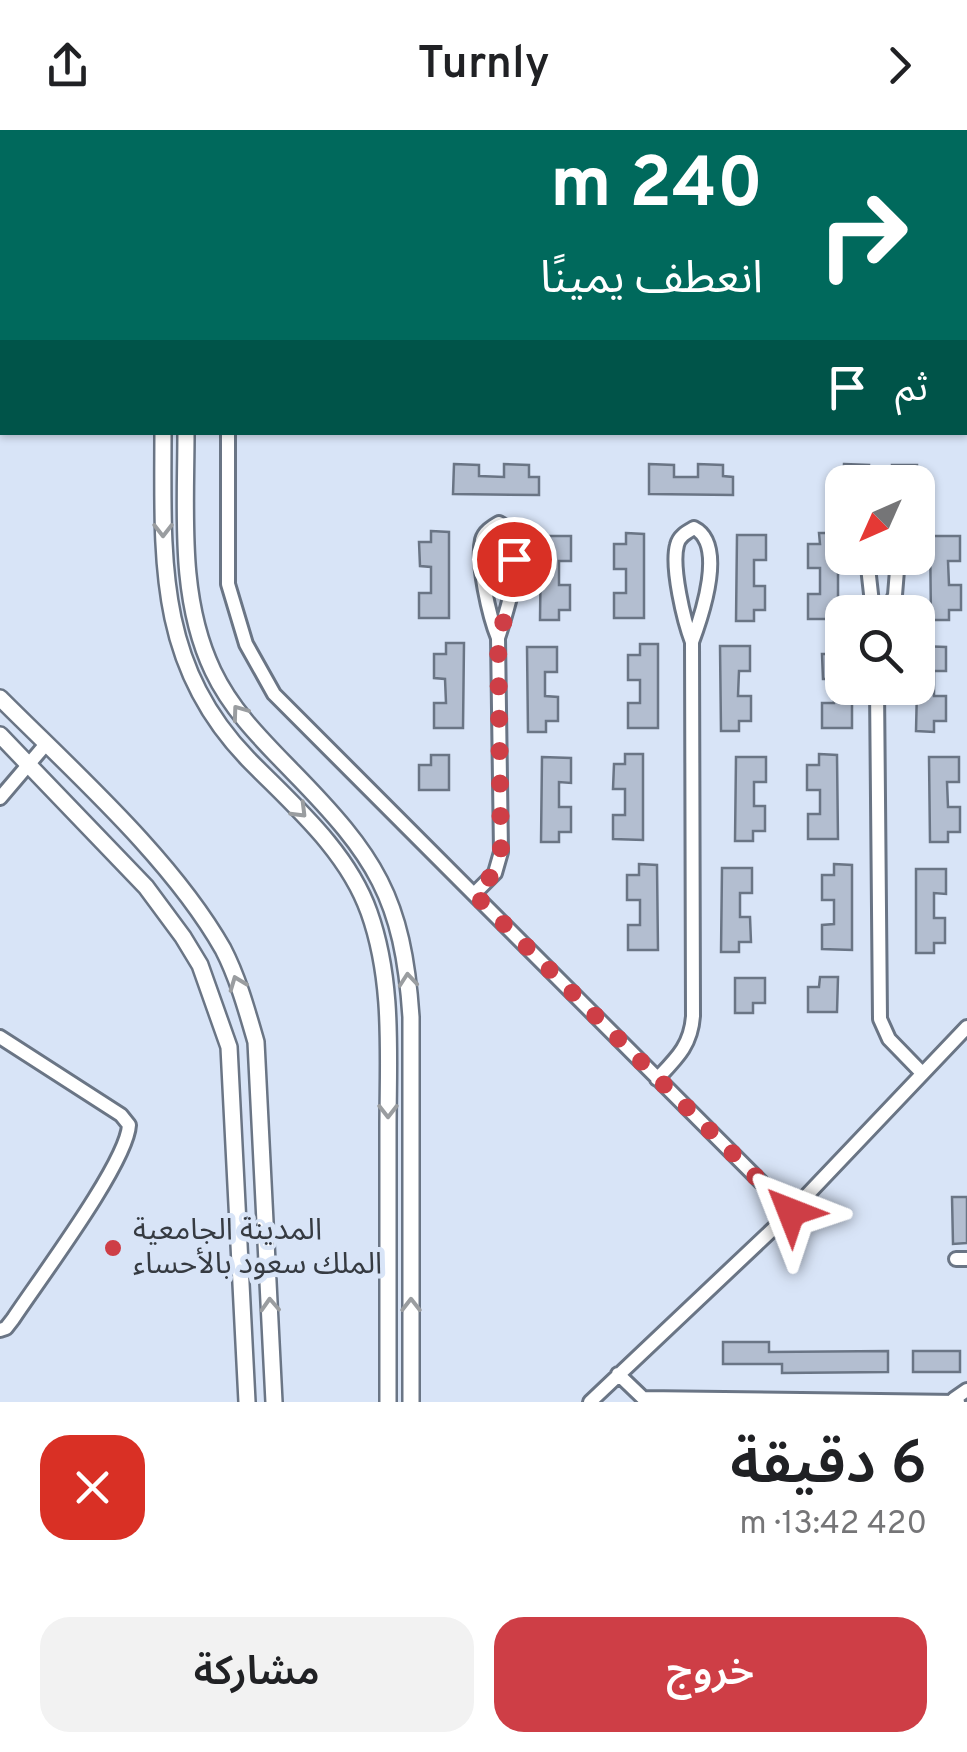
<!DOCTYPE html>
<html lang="ar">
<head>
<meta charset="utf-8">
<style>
	body { margin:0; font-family:Overpass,"Noto Sans Arabic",sans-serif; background:#f2f2f2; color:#202124; direction:rtl; height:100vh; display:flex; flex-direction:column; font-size:38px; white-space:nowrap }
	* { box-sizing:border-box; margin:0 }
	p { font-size:32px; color:#757577 }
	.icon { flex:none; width:55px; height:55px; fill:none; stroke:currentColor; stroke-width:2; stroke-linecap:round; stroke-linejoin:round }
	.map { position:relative; height:1272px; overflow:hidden; direction:ltr }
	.panel { display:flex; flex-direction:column; background:#fff; flex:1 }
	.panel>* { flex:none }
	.hud { position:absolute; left:0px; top:0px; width:968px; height:305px; box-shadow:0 2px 8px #0004; direction:rtl; background:#00695c; color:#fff; overflow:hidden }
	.needle { width:65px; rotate:225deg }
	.fabs { position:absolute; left:825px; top:335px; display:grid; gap:20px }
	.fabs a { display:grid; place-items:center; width:110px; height:110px; border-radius:20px; background:#fff; box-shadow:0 2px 8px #0004; font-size:50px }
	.pin { position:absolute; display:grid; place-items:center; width:85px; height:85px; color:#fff; margin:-42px; border:5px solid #fff; border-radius:50%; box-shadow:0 2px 10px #0007 }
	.me { position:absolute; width:110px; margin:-55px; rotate:315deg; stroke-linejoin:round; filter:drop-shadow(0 0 8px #0008) }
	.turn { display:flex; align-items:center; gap:35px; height:210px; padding:0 40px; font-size:45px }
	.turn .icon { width:130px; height:130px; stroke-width:2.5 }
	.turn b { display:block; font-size:70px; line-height:85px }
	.then { display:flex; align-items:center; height:95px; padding:0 40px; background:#0003; gap:20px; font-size:38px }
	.round { display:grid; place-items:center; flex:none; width:105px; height:105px; border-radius:30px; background:#f2f2f2 }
	.overview { display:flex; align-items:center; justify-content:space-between; height:170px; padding:0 40px }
	h1 { font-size:60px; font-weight:600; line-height:75px }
	.action { display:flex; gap:20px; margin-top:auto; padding:20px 40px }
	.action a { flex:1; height:115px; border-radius:30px; background:#ce3e46; color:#fff; font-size:40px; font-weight:600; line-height:115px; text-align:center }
	.action a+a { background:#f2f2f2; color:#202124 }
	header { display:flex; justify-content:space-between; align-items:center; height:130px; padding:0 40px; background:#fff; font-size:45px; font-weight:600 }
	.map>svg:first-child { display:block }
	.building { fill:#b3bed0; stroke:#6a7585; stroke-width:2.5 }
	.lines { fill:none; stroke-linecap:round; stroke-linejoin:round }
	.minor-casing { stroke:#6a7585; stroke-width:18 }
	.major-casing { stroke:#6a7585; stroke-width:20 }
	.minor { stroke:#fff; stroke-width:12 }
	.major { stroke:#fff; stroke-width:15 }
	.oneway { stroke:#9a9da0 }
	.route { stroke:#ce3e46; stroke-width:18; stroke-dasharray:0 32.4 }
	.poi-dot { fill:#ce3e46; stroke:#d8e4f7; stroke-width:4 }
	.labels { text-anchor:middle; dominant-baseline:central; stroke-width:10; stroke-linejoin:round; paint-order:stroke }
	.poi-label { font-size:30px; fill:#363b42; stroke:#d8e4f7; text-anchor:start }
</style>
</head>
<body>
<header><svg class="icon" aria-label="forward" viewBox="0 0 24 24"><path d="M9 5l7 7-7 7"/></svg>Turnly<svg class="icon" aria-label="share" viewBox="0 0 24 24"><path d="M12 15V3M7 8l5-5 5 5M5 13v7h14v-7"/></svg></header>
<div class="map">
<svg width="967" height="1272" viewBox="0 0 967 1272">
	<rect width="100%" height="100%" fill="#d8e4f7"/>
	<path class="building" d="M454 334 479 335V346L504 347V334L529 335V347H539V365L453 364Z
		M649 334 674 335V347H698V334L723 335V346L733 347V365L649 364Z
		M844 334 869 335 868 352H843Z
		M892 335H917V352H892Z
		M431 401 449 402V488H419V463H431V437L420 436 419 412H431Z
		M626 403 644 404V488H614V463H626V439H614V414H626Z
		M819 403H838V489H808V464H820V438H808V414H820Z
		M737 405H766V430H754V456H765V480H754V491H736Z
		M541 406H571V431H559V455H570V480H559V490H540Z
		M930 406H960V431H948L949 455H961V480H949V490H931Z
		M446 513H464L463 598H434V573H446L445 549 434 548V524H446Z
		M640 514H658V598H628V573H640V550H628V525H640Z
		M720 516H750V541H739L738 566H751V591H739V601H721Z
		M918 516 946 517V541H934V566H946V591H934V602L916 601Z
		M527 517H557V542H545V566L558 567V591H546V602H528Z
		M822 524H842V549H823Z
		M834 563H852V598H822V573H834Z
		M625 624H643V710L613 709V685H625V659H613L614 634H625Z
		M819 624 837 625 838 709H808V684H820V660H807V635H819Z
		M431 625H449V660H419V635H431Z
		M542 627 571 628V653L559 652V677H571V702H559V712H541Z
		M736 627H766V652H754V676H765V701H753V711H735Z
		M929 627H959V652H947L948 677H960V702H948V712H930Z
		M639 734 657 735 658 820H628V795H640V770H627V745H639Z
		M834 734 852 735V820L822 819V795L834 794V770H822V745H834Z
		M722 738H752V763H740V787H750L751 812H739V822H721Z
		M916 739H946V764L934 763V788H945V813H934V823H916Z
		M820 847H838L837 882H808V857H819Z
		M735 848H765V873H753V883H735Z
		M952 1067H967V1113L953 1114Z
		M723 1212H769V1222L888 1221V1242L782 1243V1234H723Z
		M913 1221H960V1242H913Z"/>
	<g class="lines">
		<defs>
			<path id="minor" d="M228 2V0
				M228 302V454L246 514 274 564 791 1082
				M867 428 873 482
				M888 482 895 465 898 428
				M877 558 880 889 889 909 922 943
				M0 668 46 614
				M474 764 495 743 501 722 498 508C489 486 477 433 482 410 484 402 492 397 499 393 532 410 507 480 498 508
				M0 907 121 985 129 995C127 1033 38 1151 13 1189L6 1198 0 1200
				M657 949C677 928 691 915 693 886L692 512C702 485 726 414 694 398 687 402 679 406 677 415 671 437 684 491 692 512
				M956 1129H967
				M618 1244 643 1268 958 1272
				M954 1269 967 1260
				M590 1272 791 1082 967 897"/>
			<path id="major" d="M165 2V0
				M187 2V0
				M163 302C163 426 155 533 248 629 292 674 347 720 369 782 394 852 388 926 388 999 388 1090 388 1181 388 1272
				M186 302C186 382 178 468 213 541 232 581 263 611 293 642 375 726 403 767 411 887V1272
				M0 568C74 642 172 729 223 819 238 848 247 881 256 912L274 1272
				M0 605 146 757 183 807 200 835 229 917 247 1272"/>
		</defs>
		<use href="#minor" class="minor-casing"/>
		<use href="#major" class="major-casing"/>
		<use href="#minor" class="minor"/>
		<use href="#major" class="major"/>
	</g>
	<defs><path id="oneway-chevron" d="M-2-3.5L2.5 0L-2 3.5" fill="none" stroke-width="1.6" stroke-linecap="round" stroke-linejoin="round" transform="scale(2.5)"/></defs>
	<g class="oneway">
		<use href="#oneway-chevron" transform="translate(163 400) rotate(90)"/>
		<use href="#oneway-chevron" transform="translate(239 582) rotate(-126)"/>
		<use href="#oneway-chevron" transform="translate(300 681) rotate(45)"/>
		<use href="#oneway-chevron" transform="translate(408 850) rotate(-95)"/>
		<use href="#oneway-chevron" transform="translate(237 853) rotate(-111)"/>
		<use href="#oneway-chevron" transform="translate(388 981) rotate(90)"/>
		<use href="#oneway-chevron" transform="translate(270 1175) rotate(-93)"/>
		<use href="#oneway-chevron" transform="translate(411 1175) rotate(-90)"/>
	</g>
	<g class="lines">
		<path class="route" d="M514 429 511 470 498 508 501 722 495 742 474 764 791 1082"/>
	</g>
	<circle class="poi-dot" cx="113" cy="1118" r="10"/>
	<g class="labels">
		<g class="poi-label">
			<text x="133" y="1101">المدينة الجامعية<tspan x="133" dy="34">الملك سعود بالأحساء</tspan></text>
		</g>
	</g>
</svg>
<div class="fabs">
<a><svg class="needle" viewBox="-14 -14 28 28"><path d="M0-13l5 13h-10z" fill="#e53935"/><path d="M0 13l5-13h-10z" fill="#757577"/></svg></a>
<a><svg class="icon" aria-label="search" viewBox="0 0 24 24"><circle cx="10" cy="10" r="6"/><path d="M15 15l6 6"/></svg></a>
</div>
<div class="pin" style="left:514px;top:429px;background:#d93025"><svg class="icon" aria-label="arrive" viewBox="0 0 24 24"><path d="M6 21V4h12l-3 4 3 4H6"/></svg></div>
<svg class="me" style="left:791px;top:1082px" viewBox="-20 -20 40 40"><path d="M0-17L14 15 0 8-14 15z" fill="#ce3e46" stroke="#fff" stroke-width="4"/></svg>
<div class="hud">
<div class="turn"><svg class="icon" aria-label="right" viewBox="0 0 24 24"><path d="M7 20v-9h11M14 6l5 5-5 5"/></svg><div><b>240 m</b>انعطف يمينًا</div></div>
<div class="then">ثم<svg class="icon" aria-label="arrive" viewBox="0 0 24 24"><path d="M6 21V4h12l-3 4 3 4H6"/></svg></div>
</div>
</div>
<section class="panel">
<div class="overview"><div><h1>6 دقيقة</h1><p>420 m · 13:42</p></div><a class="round" style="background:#d93025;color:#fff"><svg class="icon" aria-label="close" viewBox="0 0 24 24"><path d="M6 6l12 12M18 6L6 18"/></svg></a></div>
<div class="action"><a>خروج</a><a>مشاركة</a></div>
</section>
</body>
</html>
